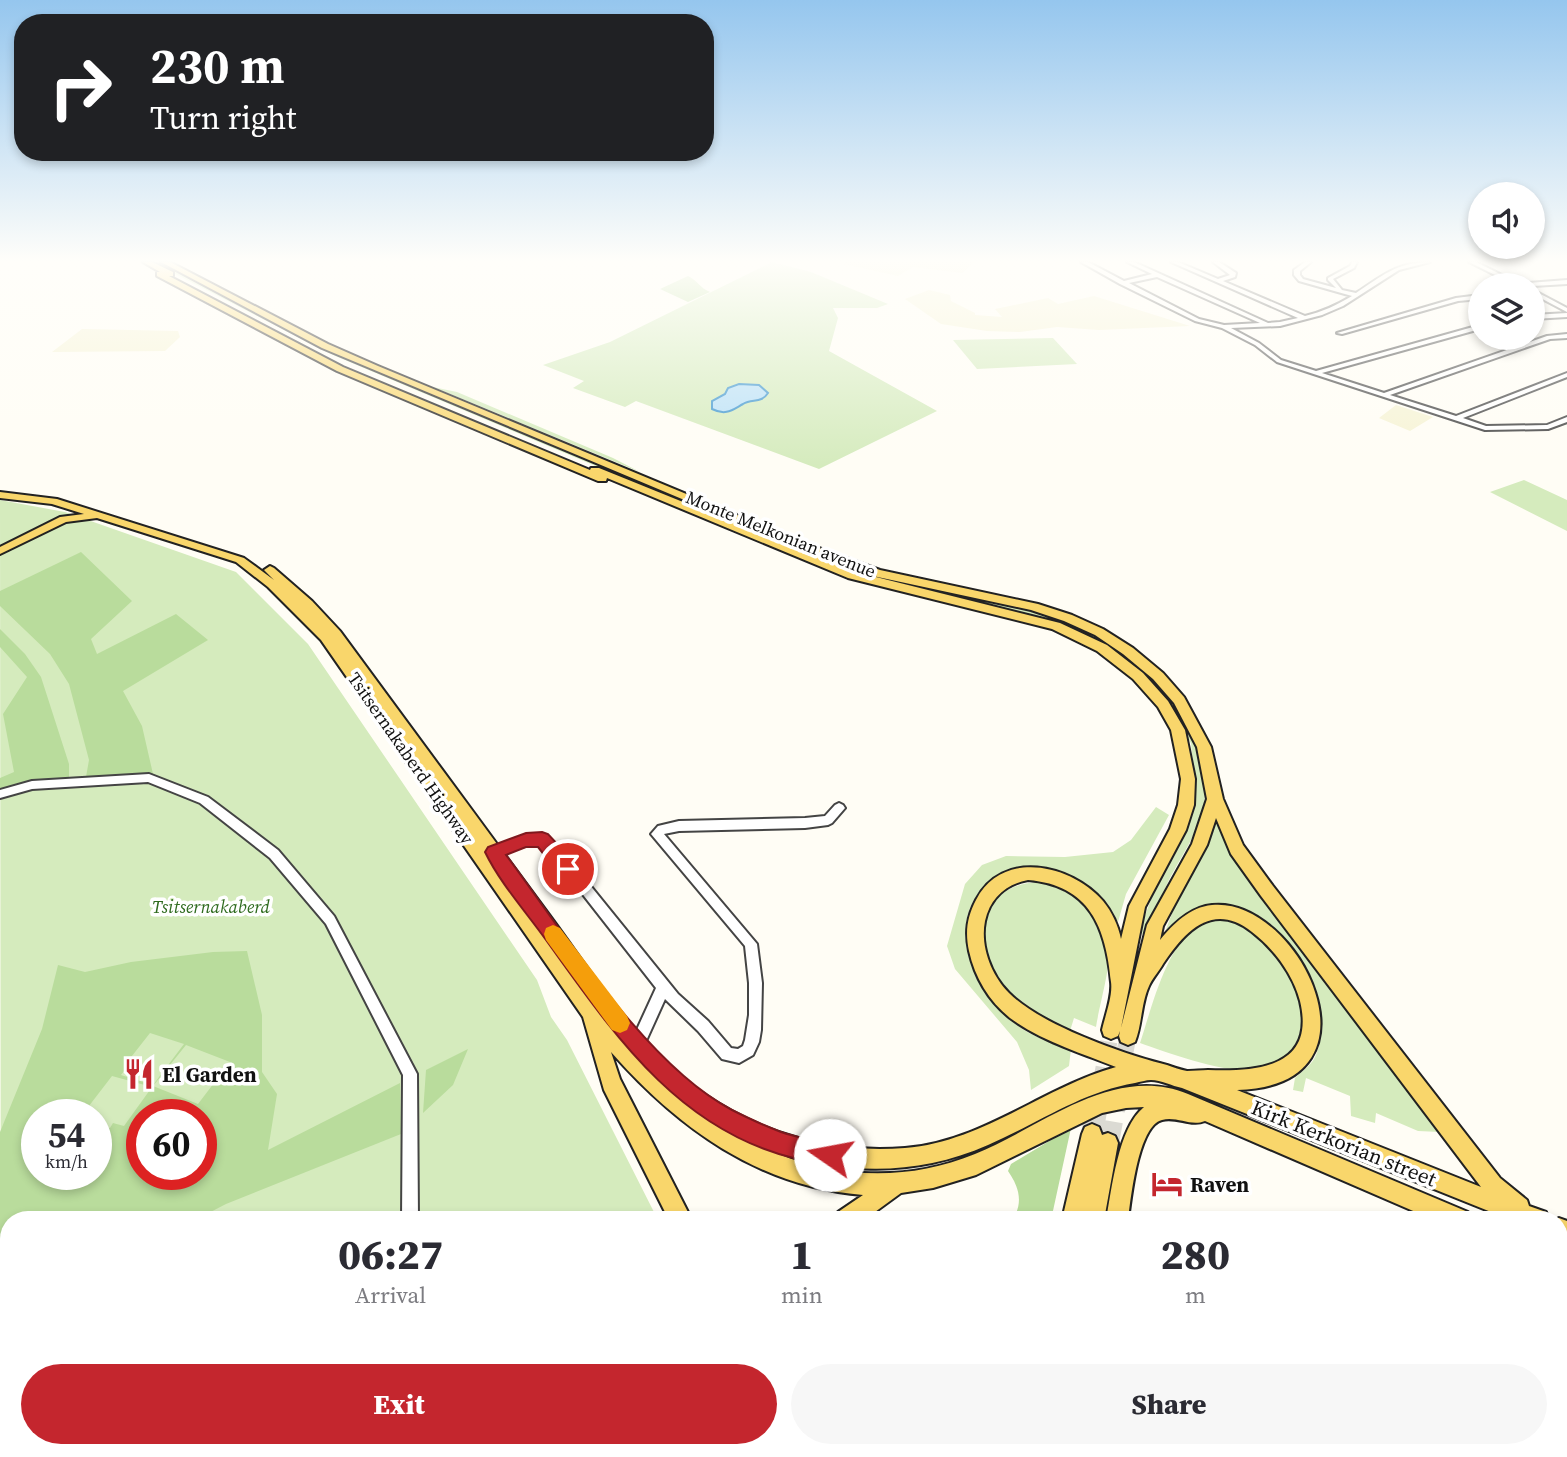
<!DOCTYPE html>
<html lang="en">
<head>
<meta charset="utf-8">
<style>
	body { margin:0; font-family:"Source Serif 4",serif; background:#f7f7f7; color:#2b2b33; height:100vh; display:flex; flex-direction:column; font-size:26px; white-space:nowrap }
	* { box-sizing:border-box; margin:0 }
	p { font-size:23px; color:#7c7c81 }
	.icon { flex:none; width:38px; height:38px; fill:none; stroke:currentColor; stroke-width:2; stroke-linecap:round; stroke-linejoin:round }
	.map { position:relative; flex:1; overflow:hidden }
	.side { position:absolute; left:0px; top:1211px; width:1568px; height:247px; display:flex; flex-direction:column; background:#fff; border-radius:28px 28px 0 0; box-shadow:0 4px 10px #0003 }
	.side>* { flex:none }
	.hud { position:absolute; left:14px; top:14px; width:700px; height:147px; border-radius:28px; box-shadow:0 4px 10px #0003; background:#202124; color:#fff; overflow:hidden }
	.fabs { position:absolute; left:1468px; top:182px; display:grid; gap:14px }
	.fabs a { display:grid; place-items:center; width:77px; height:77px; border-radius:50%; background:#fff; box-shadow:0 4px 10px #0003; font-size:35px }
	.speed { position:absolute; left:21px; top:1099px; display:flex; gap:14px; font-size:35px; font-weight:700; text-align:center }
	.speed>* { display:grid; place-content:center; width:91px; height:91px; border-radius:50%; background:#fff; box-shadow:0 4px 10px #0003; line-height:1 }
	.speed small { font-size:18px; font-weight:400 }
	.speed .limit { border:10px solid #d22; background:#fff; color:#111 }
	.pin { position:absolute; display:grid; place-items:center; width:60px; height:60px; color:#fff; margin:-30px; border:4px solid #fff; border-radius:50%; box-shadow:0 2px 7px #0007 }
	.me { position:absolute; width:77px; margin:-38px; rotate:282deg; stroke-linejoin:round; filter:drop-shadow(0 0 5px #0008) }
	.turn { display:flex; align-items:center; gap:24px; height:147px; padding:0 21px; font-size:32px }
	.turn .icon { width:91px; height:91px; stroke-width:2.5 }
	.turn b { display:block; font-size:49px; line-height:60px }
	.eta { display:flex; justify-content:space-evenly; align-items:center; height:119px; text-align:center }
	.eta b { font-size:42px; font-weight:800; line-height:49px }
	.action { display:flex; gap:14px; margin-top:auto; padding:14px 21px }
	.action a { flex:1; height:80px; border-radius:42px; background:#c4262e; color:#fff; font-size:28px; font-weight:800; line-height:80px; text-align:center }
	.action a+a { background:#f7f7f7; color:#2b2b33 }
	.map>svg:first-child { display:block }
	.farmland { fill:#f6f3d4 }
	.green { fill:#d5ebbd; fill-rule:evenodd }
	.forest { fill:#b9dc9c; fill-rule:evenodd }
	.water { fill:#b9e0f7; stroke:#3f96cf; stroke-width:2 }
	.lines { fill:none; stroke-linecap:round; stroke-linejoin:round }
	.major-tunnel-far1 { stroke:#dbdad3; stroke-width:17; stroke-dasharray:17 9; stroke-linecap:butt }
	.major-tunnel { stroke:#dbdad3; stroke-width:22; stroke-dasharray:22 11; stroke-linecap:butt }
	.minor-casing { stroke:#444; stroke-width:4 }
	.major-casing { stroke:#222; stroke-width:4 }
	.minor { fill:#fff; fill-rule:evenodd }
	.major { fill:#f9d66b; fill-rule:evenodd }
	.route { fill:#c4262e; stroke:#7f191e; stroke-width:2 }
	.slow { fill:#f59e0b }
	.labels { text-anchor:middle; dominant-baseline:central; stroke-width:7; stroke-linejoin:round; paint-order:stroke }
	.street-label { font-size:18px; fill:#111; stroke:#fff }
	.park-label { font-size:18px; font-style:italic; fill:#2f6b1f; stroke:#fff }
	.near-poi-label { font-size:21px; font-weight:bold; fill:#111; stroke:#fff; text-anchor:start }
	.near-street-label { font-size:21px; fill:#111; stroke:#fff }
</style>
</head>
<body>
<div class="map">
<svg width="1567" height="1457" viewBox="0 0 1567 1457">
	<rect width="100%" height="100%" fill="#fffdf5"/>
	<path class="farmland" d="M846 262H975L962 273 913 267 898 276 843 264Z
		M929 290 950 295 951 301 975 313V315L1002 317 995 309 1048 298 1058 304 1094 296 1190 326 1099 330 1057 327 1020 332 987 331 941 324 905 299Z
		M82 329 178 331 180 337 165 351 52 352Z
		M1396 405 1433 417 1410 431 1379 418Z"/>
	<path class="green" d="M152 262H158L336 353 639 480 636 483 333 355Z
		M772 262 811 272 888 304 877 308H833L838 318 829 351 937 411 819 469 636 401 625 407 573 388 584 381 543 365 610 342Z
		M1053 338 1077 364 977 369 953 340Z
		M433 387 457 392 613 458 640 472Z
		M1524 480 1567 500V531L1490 492Z
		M0 500 65 512 236 572 308 644 537 980 551 1017 567 1040 658 1220H9V1449H771L775 1457H1ZM37 1115H96V1174H37ZM142 1115H201V1174H142Z
		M805 550C842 563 878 577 916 586 1024 611 1130 617 1188 728 1199 748 1208 781 1204 805 1198 834 1181 856 1168 882 1160 899 1154 918 1147 936L1139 932 1160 875 1178 849 1192 816 1196 798 1191 743 1156 687 1138 670 1060 624 1018 611 914 589 853 572 801 553Z
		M1156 807 1169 815 1126 894 1118 922C1089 875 1015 841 976 897 947 939 984 998 1017 1025 1032 1037 1053 1043 1071 1049L1069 1066 1031 1090 1029 1070 1017 1042 955 969 947 946 965 884 982 865 1006 856 1065 857 1113 852 1131 840Z
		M1215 815 1221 832 1248 874 1440 1132 1418 1131 1376 1113 1375 1123 1351 1116 1350 1096 1306 1078 1303 1092 1293 1090 1295 1078C1301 1072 1310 1066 1314 1059 1332 1027 1307 965 1284 940 1266 919 1231 900 1203 907 1183 912 1172 930 1160 946L1180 891Z
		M1040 882C1074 892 1107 911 1109 951 1110 970 1099 1007 1096 1027L1074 1018 1070 1031C1050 1023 1030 1015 1014 1000 971 960 969 884 1040 882Z
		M1222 919C1236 923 1249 926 1261 935 1282 950 1306 998 1304 1024 1303 1035 1297 1045 1291 1053 1287 1058 1281 1065 1275 1067 1240 1080 1175 1055 1140 1043 1151 1010 1166 947 1196 926 1204 920 1212 920 1222 919Z"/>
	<path class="forest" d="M688 276C697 280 700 288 710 292L688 302 660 289Z
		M81 552 132 601 91 639 97 654 176 614 208 640 123 691 142 726 153 774 86 777 89 760 69 684 50 654 0 606V591Z
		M0 629 25 654 41 677 69 764V777L28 782 0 790V778L14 772 3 714 27 677 0 647Z
		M247 951 262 1015V1072L277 1094 268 1150 400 1083 401 1134 226 1204 195 1220H9V1249L0 1246V1132L42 1029 58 965 85 972 131 962 213 952ZM150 1033 184 1044 153 1085 121 1075 131 1062 128 1061ZM186 1045 230 1062 198 1104 153 1086ZM112 1076 152 1087 124 1126 113 1123 110 1128 96 1124V1174H37V1115H82ZM142 1115H201V1174H142Z
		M468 1049 453 1085 423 1113 426 1070Z
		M1071 1128 1051 1220H1012C1024 1203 1019 1187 1008 1171L1011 1164Z"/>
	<path class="water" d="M739 384 759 385 768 393C761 404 752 398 743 404 732 410 726 416 712 409V401L725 394 728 388Z"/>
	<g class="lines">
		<path class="major-tunnel-far1" d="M1101 1084 1111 1030
			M1119 1084 1128 1036"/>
		<path class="major-tunnel" d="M1092 1134 1101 1082
			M1108 1143 1119 1082"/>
		<defs>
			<path id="minor" d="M1081 262H1088L1124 281 1152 274 1127 262H1134L1268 323 1280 322 1298 318 1171 262H1178L1218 279 1230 275 1213 262H1219L1236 273 1235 277 1223 281 1305 316C1322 312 1337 305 1352 296L1299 281 1294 275V270L1305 262H1311L1300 271V275L1303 279 1336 288 1328 280V278L1350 266 1352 262H1357L1354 268 1333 279 1342 290 1356 293C1382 276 1397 262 1430 262L1399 270 1343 306 1322 315 1280 326 1231 328 1259 343 1281 360 1316 371 1480 325V329L1322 373 1384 393 1547 336 1567 334V338L1550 339 1390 395 1456 416 1567 373V377L1463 418 1486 426 1547 425 1567 417V422L1548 429 1485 430 1277 362 1255 345 1222 328 1195 321 1120 284ZM1157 277 1260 323 1224 325 1199 319 1129 283Z
				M1469 262H1476L1522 285H1515Z
				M1567 280V284L1533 286 1525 285 1528 283Z
				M1533 290 1567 308V312L1533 294Z
				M1480 295V299L1458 301 1342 334 1337 333 1456 298Z
				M1567 313V317L1533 319V315Z
				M149 774 208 797 278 850 334 916 417 1074 418 1220H402L403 1075 326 924 270 858 200 803 148 782 32 789 0 798V790L32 781Z
				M839 803 843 805 845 808 832 823 828 825 805 828 679 831 664 834 757 944 762 983 761 1030 759 1042 753 1055 739 1063 722 1059 698 1031 665 999 646 1041 641 1043 636 1041 634 1036 656 988 577 887 539 844 527 845 494 857 490 855 488 852 490 849C508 842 527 831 546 836L585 879 678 994 708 1021 731 1048 738 1049 743 1046 745 1040 749 1015V983L745 946 651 834 658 826 679 821 805 818 825 816 835 805Z
				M377 1449H395L394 1457H376Z"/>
			<path id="major" d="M143 262H152L173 272V276H169L343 367 590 470 591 468H599L856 572 1060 623 1107 645 1143 673 1168 701 1185 730 1195 779 1194 805 1186 830 1145 907 1121 1028 1147 925 1192 844 1207 799 1197 747 1174 703 1153 679 1123 654 1095 635 1064 621 1031 610 873 576 794 546 322 348 161 262H170L328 344 378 366 802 542 880 570 1038 604 1072 615 1103 629 1133 648 1163 673 1184 697 1211 747 1223 799 1243 845 1273 886 1500 1178 1527 1200 1529 1206 1546 1212 1549 1220H1511L1182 1088C1172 1086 1161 1080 1151 1080 1146 1080 1140 1082 1135 1083 1081 1092 1037 1124 988 1145 911 1179 830 1175 754 1143 823 1178 902 1184 975 1154 1040 1128 1113 1063 1188 1094L1468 1212 1471 1220H1434L1205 1121C1191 1127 1177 1116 1162 1120 1138 1126 1131 1198 1128 1220H1106C1112 1188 1118 1128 1144 1107L1126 1108 1102 1113 976 1175 933 1188 901 1193 864 1220H835L838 1212 863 1195C759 1187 678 1128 611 1052L620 1079 692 1220H669L604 1090 583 1017 321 640 268 587 236 562 97 518 66 522 0 554V547L60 517 84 514 52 504 0 498V492L57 499 244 558 274 580 264 570 270 566 274 568 312 601 340 631C409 725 478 818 547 912 591 971 640 1050 701 1092 761 1134 832 1154 905 1148 982 1142 1044 1087 1116 1067 1081 1053 1041 1041 1010 1018 989 1001 975 978 969 951 965 932 967 917 976 900 1002 849 1071 864 1103 901 1112 912 1118 925 1121 939L1129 906 1170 829 1178 805 1181 779 1171 730 1158 707 1133 679 1097 651 1052 629 848 578 607 478 606 481H598L337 371 157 276V272H160ZM1216 818 1231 854 1261 896 1481 1187 1237 1090C1393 1086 1298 896 1212 905 1190 907 1173 924 1160 940L1163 926 1207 845ZM1028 880C1090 885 1106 928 1111 982 1113 996 1105 1016 1102 1030L1104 1036 1111 1039 1118 1036 1120 1031 1119 1036 1121 1042 1128 1045 1135 1042C1142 1025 1141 1003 1149 986 1152 979 1159 971 1163 964 1185 931 1213 901 1252 932 1274 949 1293 974 1300 1001 1316 1067 1258 1072 1208 1070 1202 1070 1193 1071 1187 1071 1181 1070 1173 1067 1167 1065 1123 1054 1041 1025 1009 993 991 975 980 946 985 921 990 898 1006 884 1028 880Z
				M1092 1124 1099 1127 1102 1135 1108 1133 1115 1136 1118 1143 1104 1220H1062L1082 1134 1085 1127Z
				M1559 1218 1567 1221V1243L1559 1240V1220H1555Z
				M1559 1251 1567 1254V1276L1559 1273Z
				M785 1449H809L811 1457H785Z
				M810 1449H834L837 1457H811Z
				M1011 1449H1035L1034 1455 1036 1449H1081L1080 1457H1008Z"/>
		</defs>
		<use href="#minor" class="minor-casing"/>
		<use href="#major" class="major-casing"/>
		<use href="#minor" class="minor"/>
		<use href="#major" class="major"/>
	</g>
	<linearGradient id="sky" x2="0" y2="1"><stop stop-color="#95c6ee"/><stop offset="0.56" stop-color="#fffefa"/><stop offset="1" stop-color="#fffefa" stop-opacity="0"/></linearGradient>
	<rect width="1567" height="466" fill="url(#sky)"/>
	<path class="route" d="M542 832 548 834 575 863 577 869 575 874C559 880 547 858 538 847H526L506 855C565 934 646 1065 732 1110 748 1118 765 1126 781 1132 800 1139 820 1140 838 1147L841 1155 838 1164C825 1169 810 1162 797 1159 678 1131 613 1033 546 940 526 912 500 883 485 852L488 847 526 833Z"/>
	<path class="slow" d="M553 925 560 928 627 1016 630 1023 627 1030 620 1033 612 1030 546 940 544 934 546 928Z"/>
	<defs>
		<symbol id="restaurant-bare" viewBox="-9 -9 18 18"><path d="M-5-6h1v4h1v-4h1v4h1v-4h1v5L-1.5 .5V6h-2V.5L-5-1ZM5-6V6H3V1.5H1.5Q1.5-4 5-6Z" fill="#c4262e" stroke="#fff" stroke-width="2.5" paint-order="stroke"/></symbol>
		<symbol id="hotel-bare" viewBox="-9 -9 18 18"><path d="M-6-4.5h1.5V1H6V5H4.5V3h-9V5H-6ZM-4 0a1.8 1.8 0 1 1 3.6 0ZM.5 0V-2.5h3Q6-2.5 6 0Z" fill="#c4262e" stroke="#fff" stroke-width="2.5" paint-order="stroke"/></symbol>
	</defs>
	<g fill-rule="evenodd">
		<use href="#restaurant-bare" x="117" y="1052" width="44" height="44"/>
		<use href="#hotel-bare" x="1145" y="1162" width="44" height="44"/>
	</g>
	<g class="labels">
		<g class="street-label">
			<text transform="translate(781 534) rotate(22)">Monte Melkonian avenue</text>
			<text transform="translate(411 758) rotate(55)">Tsitsernakaberd Highway</text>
		</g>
		<g class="park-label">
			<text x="211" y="906">Tsitsernakaberd</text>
		</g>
		<g class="near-poi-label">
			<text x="162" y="1074">El Garden</text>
			<text x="1190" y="1184">Raven</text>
		</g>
		<g class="near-street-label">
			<text transform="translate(1344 1143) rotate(22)">Kirk Kerkorian street</text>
		</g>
	</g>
</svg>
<div class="fabs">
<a><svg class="icon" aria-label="sound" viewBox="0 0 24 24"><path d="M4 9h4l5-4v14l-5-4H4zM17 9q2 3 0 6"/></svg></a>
<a><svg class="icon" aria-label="layers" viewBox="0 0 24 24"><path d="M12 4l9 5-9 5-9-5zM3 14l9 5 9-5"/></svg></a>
</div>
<div class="speed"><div>54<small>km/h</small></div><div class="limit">60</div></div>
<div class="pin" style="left:568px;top:869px;background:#d93025"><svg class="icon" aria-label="arrive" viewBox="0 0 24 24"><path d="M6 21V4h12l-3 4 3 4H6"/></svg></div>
<svg class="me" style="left:830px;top:1155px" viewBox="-20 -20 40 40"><circle r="19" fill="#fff"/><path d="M0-13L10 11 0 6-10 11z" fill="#c4262e"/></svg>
<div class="hud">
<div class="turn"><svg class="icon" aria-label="right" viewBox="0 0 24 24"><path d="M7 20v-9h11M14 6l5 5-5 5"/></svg><div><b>230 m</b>Turn right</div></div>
</div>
<section class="side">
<div class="eta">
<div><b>06:27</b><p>Arrival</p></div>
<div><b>1</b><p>min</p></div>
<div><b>280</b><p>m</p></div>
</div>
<div class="action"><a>Exit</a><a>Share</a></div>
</section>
</div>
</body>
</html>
